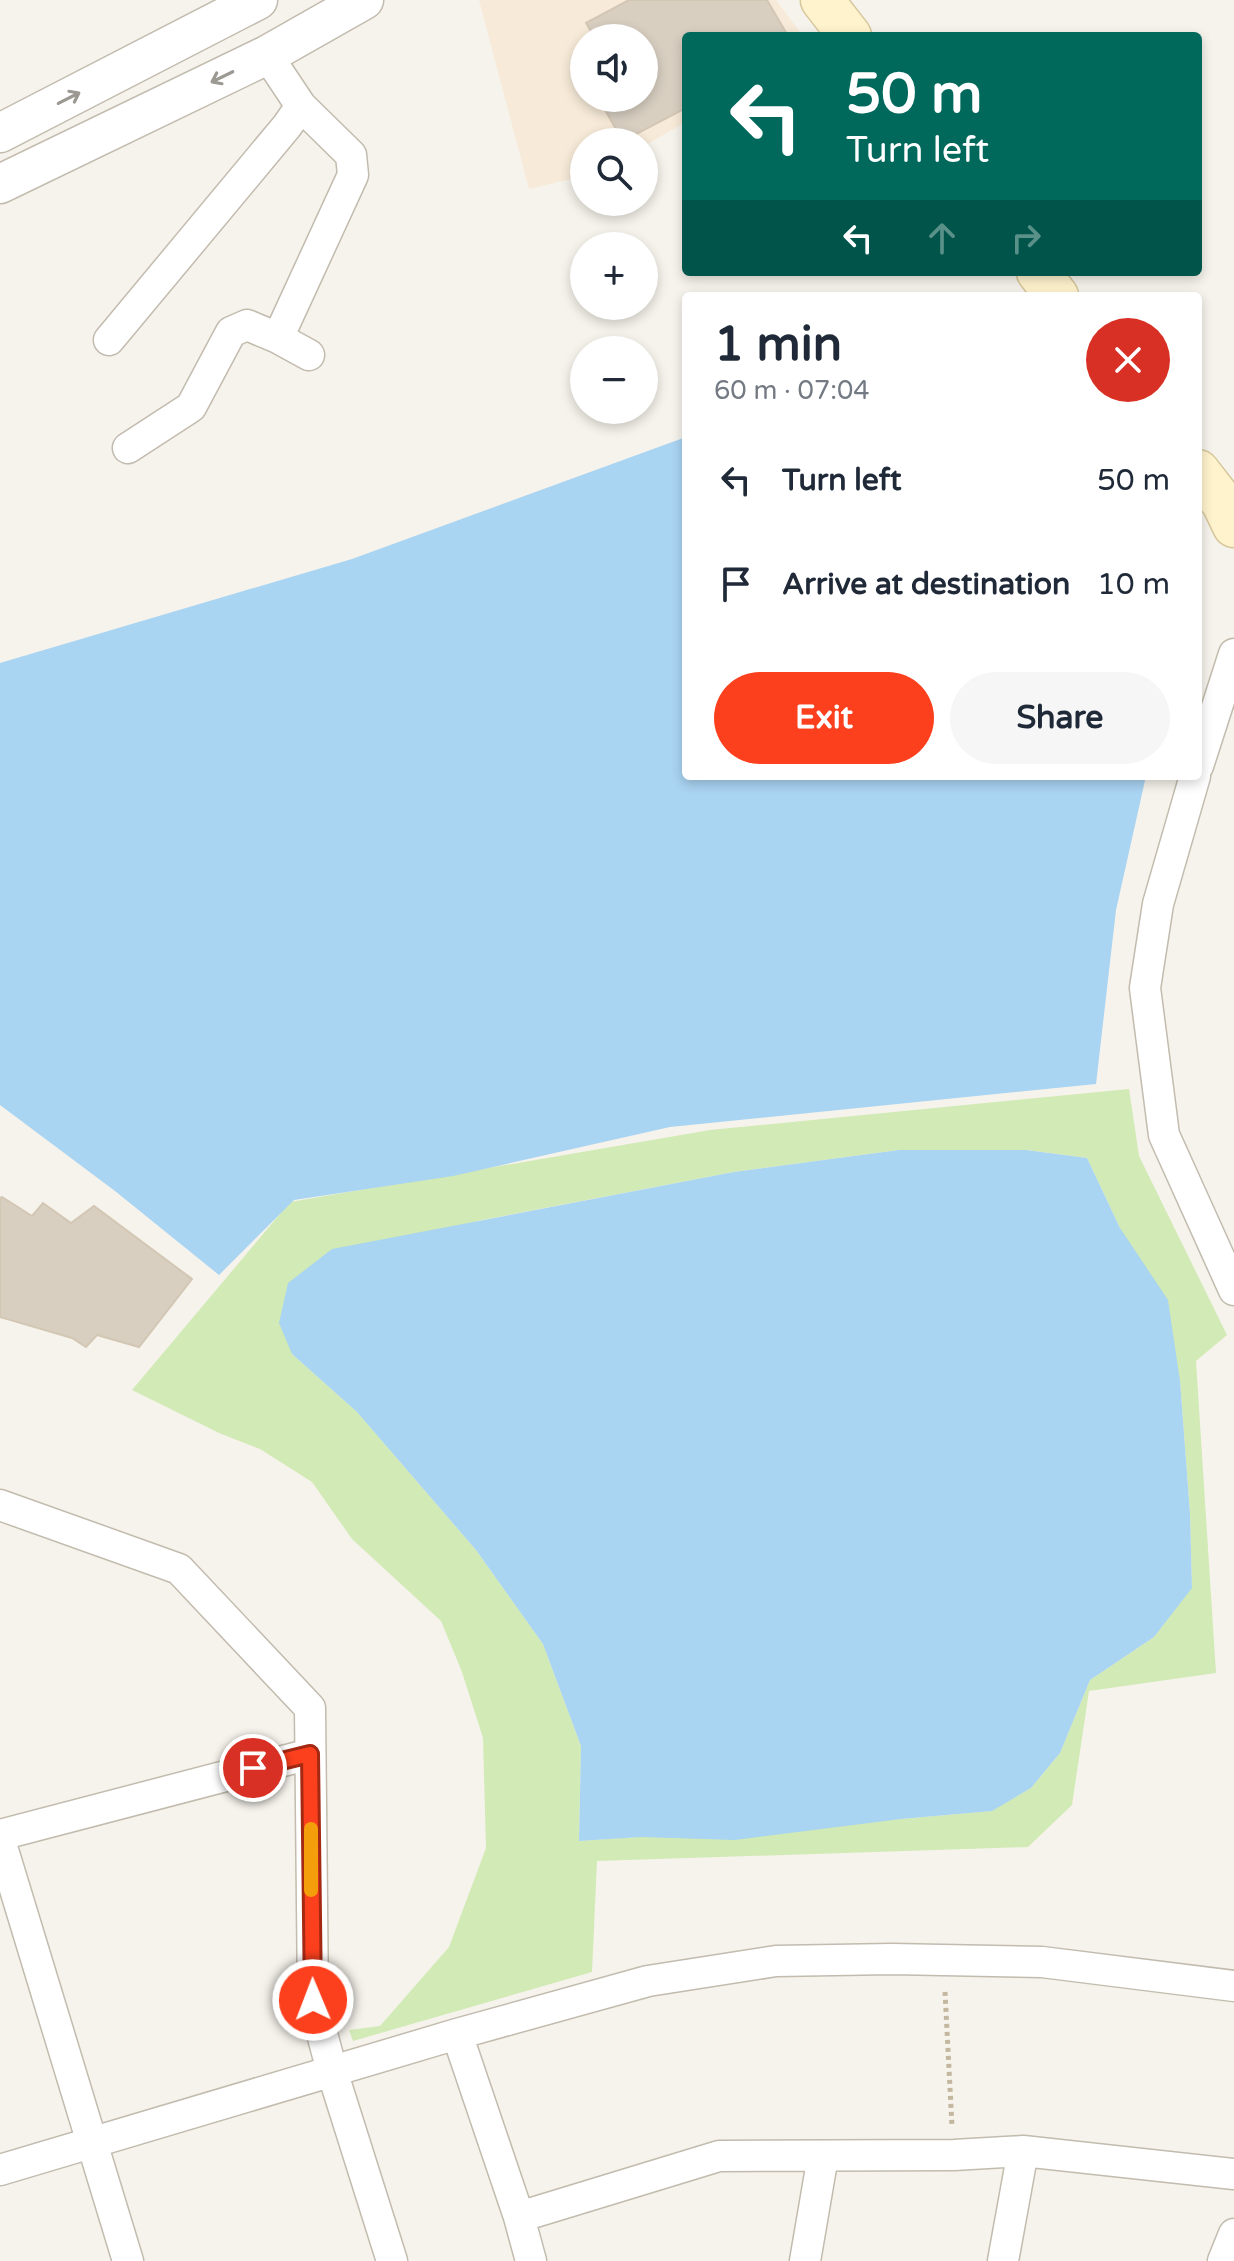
<!DOCTYPE html>
<html lang="en">
<head>
<meta charset="utf-8">
<style>
	body { margin:0; font-family:"Varela Round",sans-serif; background:#f6f6f7; color:#1f2937; height:100vh; display:flex; flex-direction:column; font-size:30px; white-space:nowrap }
	* { box-sizing:border-box; margin:0 }
	p { font-size:26px; color:#747a83 }
	.icon { flex:none; width:44px; height:44px; fill:none; stroke:currentColor; stroke-width:2; stroke-linecap:round; stroke-linejoin:round }
	.map { position:relative; flex:1; overflow:hidden }
	.side { position:absolute; left:682px; top:292px; width:520px; height:488px; display:flex; flex-direction:column; background:#fff; border-radius:8px; box-shadow:0 4px 12px #0003 }
	.side>* { flex:none }
	.top-card { position:absolute; left:682px; top:32px; width:520px; height:244px; border-radius:8px; box-shadow:0 4px 12px #0003; background:#00695c; color:#fff; overflow:hidden }
	.tools { position:absolute; left:570px; top:24px; display:grid; gap:16px }
	.tools a { display:grid; place-items:center; width:88px; height:88px; border-radius:50%; background:#fff; box-shadow:0 4px 12px #0003; font-size:40px }
	.pin { position:absolute; display:grid; place-items:center; width:68px; height:68px; color:#fff; margin:-34px; border:4px solid #fff; border-radius:50%; box-shadow:0 2px 8px #0007 }
	.me { position:absolute; width:88px; margin:-44px; rotate:359deg; stroke-linejoin:round; filter:drop-shadow(0 0 6px #0008) }
	.turn { display:flex; align-items:center; gap:28px; height:168px; padding:0 32px; font-size:36px }
	.turn .icon { width:104px; height:104px; stroke-width:2.5 }
	.turn b { display:block; font-size:56px; line-height:68px }
	.lanes { display:flex; align-items:center; height:76px; padding:0 32px; background:#0003; justify-content:center; gap:40px; direction:ltr }
	.lanes .off { opacity:.35 }
	.round { display:grid; place-items:center; flex:none; width:84px; height:84px; border-radius:42px; background:#f6f6f7 }
	.headline { display:flex; align-items:center; justify-content:space-between; height:136px; padding:0 32px }
	h1 { font-size:48px; font-weight:700; line-height:60px }
	.button { display:flex; gap:16px; margin-top:auto; padding:16px 32px }
	.button a { flex:1; height:92px; border-radius:48px; background:#fc3f1d; color:#fff; font-size:32px; font-weight:700; line-height:92px; text-align:center }
	.button a+a { background:#f6f6f7; color:#1f2937 }
	ul { padding:0; list-style:none }
	li { display:flex; align-items:center; gap:24px; height:104px; padding:0 32px }
	li div { flex:1 }
	li b { display:block; font-size:30px }
	li em { font-style:normal }
	.map>svg:first-child { display:block }
	.commercial { fill:#f7ead8; fill-rule:evenodd }
	.green { fill:#d2eab5; fill-rule:evenodd }
	.water { fill:#a9d4f2 }
	.building { fill:#d8cfc1; stroke:#d3c7b4; stroke-width:2 }
	.lines { fill:none; stroke-linecap:round; stroke-linejoin:round }
	.minor-casing { stroke:#c2bbae; stroke-width:33 }
	.tertiary-casing { stroke:#c2bbae; stroke-width:41 }
	.secondary-casing { stroke:#d6c79b; stroke-width:45 }
	.path { stroke:#c4b79f; stroke-width:5; stroke-dasharray:4 4; stroke-linecap:butt }
	.minor { stroke:#fff; stroke-width:30 }
	.tertiary { stroke:#fff; stroke-width:38 }
	.secondary { stroke:#fff3cd; stroke-width:42 }
	.oneway { stroke:#9c9892 }
	.route-casing { stroke:#a42913; stroke-width:20 }
	.route { stroke:#fc3f1d; stroke-width:14 }
	.slow { stroke:#f59e0b; stroke-width:14 }
</style>
</head>
<body>
<div class="map">
<svg width="1234" height="2261" viewBox="0 0 1234 2261">
	<rect width="100%" height="100%" fill="#f6f3ec"/>
	<path class="commercial" d="M479 0H776L803 36H686V122L644 146V142H584V176L529 189ZM584 38H644V98H584Z"/>
	<path class="green" d="M1129 1089 1139 1156 1227 1335 1196 1361 1216 1673 1089 1691 1072 1805 1028 1847 597 1861 592 1972 353 2041 349 2030 380 2026 449 1947 486 1848 483 1738 462 1672 441 1621 352 1539 312 1482 260 1449 219 1433 132 1390 290 1202 710 1130ZM899 1150H1026L1087 1158 1120 1228 1180 1381 1190 1514 1192 1587 1154 1637 1090 1680 1060 1753 1031 1788 991 1811 901 1819 579 1841 581 1746 543 1644 476 1550 357 1412 292 1354 477 1221 734 1172Z"/>
	<path class="water" d="M686 437V776H1146L1116 910 1096 1084 670 1127 453 1176 294 1200 219 1275 115 1191 0 1105V663L352 559Z
		M899 1150H1026L1087 1158 1120 1228 1168 1300 1180 1381 1190 1514 1192 1588 1154 1637 1090 1680 1060 1753 1031 1788 992 1811 901 1819 735 1840 641 1837 579 1841 581 1746 543 1644 476 1550 357 1412 292 1354 279 1323 288 1283 332 1249 734 1172Z"/>
	<path class="building" d="M629 0H767L788 36H686V108L623 141 598 98H644V38H595L586 23Z
		M2 1197 32 1216 43 1203 71 1223 94 1206 192 1279 139 1347 97 1335 86 1347 72 1338 0 1317V1198Z"/>
	<g class="lines">
		<defs>
			<path id="minor" d="M267 55 301 106 351 155 353 175 278 338
				M109 340 287 126 301 106
				M128 448 191 407 231 332 247 325 278 338 309 355
				M1198 766 1234 654
				M1195 776 1158 904 1145 988 1164 1135 1234 1290
				M0 1505 179 1569 310 1708 313 2000 332 2071 392 2261
				M0 1835 310 1754
				M0 1840 128 2261
				M457 2034 519 2217 531 2261
				M0 2170 457 2034 648 1981 776 1961 892 1959 1042 1962 1234 1986
				M519 2217 719 2156 954 2155 1023 2151 1234 2174
				M805 2261 823 2156
				M1003 2261 1023 2151
				M1223 2261 1234 2234"/>
			<path id="tertiary" d="M0 133 258 0
				M0 184 267 55 364 0"/>
			<path id="secondary" d="M822 0 850 36
				M1038 272 1057 296
				M1198 471 1223 503 1234 526"/>
		</defs>
		<use href="#minor" class="minor-casing"/>
		<use href="#tertiary" class="tertiary-casing"/>
		<use href="#secondary" class="secondary-casing"/>
		<path class="path" d="M945 1992 952 2126"/>
		<use href="#minor" class="minor"/>
		<use href="#tertiary" class="tertiary"/>
		<use href="#secondary" class="secondary"/>
	</g>
	<defs><path id="oneway-shaft" d="M-6 0H5M1.5-3L5.5 0L1.5 3" fill="none" stroke-width="1.6" stroke-linecap="round" stroke-linejoin="round" transform="scale(2)"/></defs>
	<g class="oneway">
		<use href="#oneway-shaft" transform="translate(222 77) rotate(154)"/>
		<use href="#oneway-shaft" transform="translate(69 98) rotate(-27)"/>
	</g>
	<g class="lines">
		<defs>
			<path id="route" d="M253 1768 310 1754 313 2000"/>
		</defs>
		<use href="#route" class="route-casing"/>
		<use href="#route" class="route"/>
		<path class="slow" d="M311 1829V1890"/>
	</g>
</svg>
<div class="tools">
<a><svg class="icon" aria-label="sound" viewBox="0 0 24 24"><path d="M4 9h4l5-4v14l-5-4H4zM17 9q2 3 0 6"/></svg></a>
<a><svg class="icon" aria-label="search" viewBox="0 0 24 24"><circle cx="10" cy="10" r="6"/><path d="M15 15l6 6"/></svg></a>
<a>+</a>
<a>−</a>
</div>
<div class="pin" style="left:253px;top:1768px;background:#d93025"><svg class="icon" aria-label="arrive" viewBox="0 0 24 24"><path d="M6 21V4h12l-3 4 3 4H6"/></svg></div>
<svg class="me" style="left:313px;top:2000px" viewBox="-20 -20 40 40"><circle r="17" fill="#fc3f1d" stroke="#fff" stroke-width="3"/><path d="M0-11L8 9 0 5-8 9z" fill="#fff"/></svg>
<div class="top-card">
<div class="turn"><svg class="icon" aria-label="left" viewBox="0 0 24 24"><path d="M17 20v-9H6M10 6l-5 5 5 5"/></svg><div><b>50 m</b>Turn left</div></div>
<div class="lanes"><svg class="icon" aria-label="left" viewBox="0 0 24 24"><path d="M17 20v-9H6M10 6l-5 5 5 5"/></svg><svg class="icon off" aria-label="ahead" viewBox="0 0 24 24"><path d="M12 20V5M6 11l6-6 6 6"/></svg><svg class="icon off" aria-label="right" viewBox="0 0 24 24"><path d="M7 20v-9h11M14 6l5 5-5 5"/></svg></div>
</div>
<section class="side">
<div class="headline"><div><h1>1 min</h1><p>60 m · 07:04</p></div><a class="round" style="background:#d93025;color:#fff"><svg class="icon" aria-label="close" viewBox="0 0 24 24"><path d="M6 6l12 12M18 6L6 18"/></svg></a></div>
<ul>
<li><svg class="icon" aria-label="left" viewBox="0 0 24 24"><path d="M17 20v-9H6M10 6l-5 5 5 5"/></svg><div><b>Turn left</b></div><em>50 m</em></li>
<li><svg class="icon" aria-label="arrive" viewBox="0 0 24 24"><path d="M6 21V4h12l-3 4 3 4H6"/></svg><div><b>Arrive at destination</b></div><em>10 m</em></li>
</ul>
<div class="button"><a>Exit</a><a>Share</a></div>
</section>
</div>
</body>
</html>
